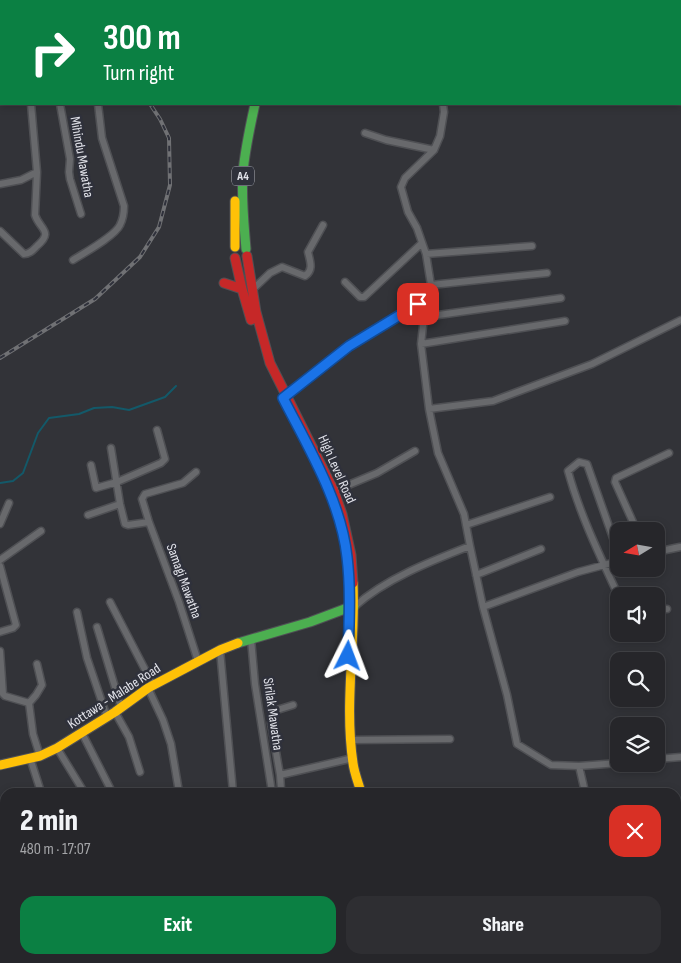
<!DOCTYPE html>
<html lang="en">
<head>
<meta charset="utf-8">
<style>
	body { margin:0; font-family:"Sofia Sans Condensed",sans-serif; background:#2e2e32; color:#f1f3f6; height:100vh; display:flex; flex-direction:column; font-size:19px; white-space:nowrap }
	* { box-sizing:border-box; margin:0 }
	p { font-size:16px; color:#a4a5a8 }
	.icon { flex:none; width:28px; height:28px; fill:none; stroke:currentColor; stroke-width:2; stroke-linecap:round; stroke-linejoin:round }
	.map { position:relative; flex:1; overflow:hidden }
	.panel { position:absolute; left:0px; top:788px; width:681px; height:176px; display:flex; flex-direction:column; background:#26262a; border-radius:15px 15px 0 0; box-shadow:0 2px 8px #0003,0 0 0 1px #424347 }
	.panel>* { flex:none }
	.hud { position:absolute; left:0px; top:0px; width:681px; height:105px; box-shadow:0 2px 8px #0003,0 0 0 1px #424347; background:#0b8043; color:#fff; overflow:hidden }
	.needle { width:32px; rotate:259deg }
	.buttons { position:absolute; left:610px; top:522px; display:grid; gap:10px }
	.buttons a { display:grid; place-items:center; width:55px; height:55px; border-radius:10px; background:#26262a; box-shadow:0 2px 8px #0003,0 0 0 1px #424347; font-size:25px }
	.pin { position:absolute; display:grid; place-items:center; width:42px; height:42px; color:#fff; margin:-21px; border-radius:10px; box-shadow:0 2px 8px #0006 }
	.me { position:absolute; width:55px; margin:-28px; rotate:3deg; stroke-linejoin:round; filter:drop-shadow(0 0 4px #0008) }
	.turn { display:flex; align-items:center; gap:18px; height:105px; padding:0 20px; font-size:22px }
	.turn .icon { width:65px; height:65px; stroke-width:2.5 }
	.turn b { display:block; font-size:35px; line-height:42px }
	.round { display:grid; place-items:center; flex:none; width:52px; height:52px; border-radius:15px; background:#2e2e32 }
	.headline { display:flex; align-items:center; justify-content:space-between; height:85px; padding:0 20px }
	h1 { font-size:30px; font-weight:800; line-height:38px }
	.button { display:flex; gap:10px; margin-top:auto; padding:10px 20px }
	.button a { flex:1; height:58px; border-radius:15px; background:#0b8043; color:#fff; font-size:20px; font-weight:800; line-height:58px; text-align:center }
	.button a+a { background:#2e2e32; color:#f1f3f6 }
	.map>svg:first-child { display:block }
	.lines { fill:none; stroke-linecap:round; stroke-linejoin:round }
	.stream { stroke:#135969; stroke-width:2 }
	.street-casing { stroke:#4f5054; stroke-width:9 }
	.fast-casing { stroke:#4f5054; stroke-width:11 }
	.slow-casing { stroke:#4f5054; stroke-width:11 }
	.jam-casing { stroke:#4f5054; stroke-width:11 }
	.street { stroke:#68696c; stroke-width:6 }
	.fast { stroke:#4caf50; stroke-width:9 }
	.slow { stroke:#ffc107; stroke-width:9 }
	.jam { stroke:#c62828; stroke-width:9 }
	.rail-casing { stroke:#707174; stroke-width:4 }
	.rail { stroke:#2f313b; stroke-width:2; stroke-dasharray:5.5; stroke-linecap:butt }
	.route-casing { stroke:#114b97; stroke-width:12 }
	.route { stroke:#1a73e8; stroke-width:9 }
	.labels { text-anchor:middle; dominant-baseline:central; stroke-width:5; stroke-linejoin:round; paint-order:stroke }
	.shield { fill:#2f313b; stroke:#acaeb6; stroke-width:1 }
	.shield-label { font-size:12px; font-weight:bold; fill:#e2e3ea }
	.street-label { font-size:14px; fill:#e2e3ea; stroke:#2f313b }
</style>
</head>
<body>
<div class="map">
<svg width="681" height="963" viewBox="0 0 681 963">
	<rect width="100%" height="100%" fill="#323338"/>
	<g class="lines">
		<path class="stream" d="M0 483 13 481 23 473 38 433 49 418 79 414 94 408 112 407 129 410 165 397 176 386"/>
		<defs>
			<path id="street" d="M438 0V1
				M114 1 116 0
				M0 33 1 32
				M0 64 1 63
				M60 104 70 159 69 172 70 179 81 214
				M365 133 386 140 434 150
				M0 184 21 180 37 172 31 104
				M0 231 24 254C30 254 33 250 37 246 54 231 40 230 35 215L37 172
				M426 254 532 246
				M73 260C84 253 115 236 120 225 123 219 124 212 124 206L102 138 98 104
				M345 282 360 297H364L422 243
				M431 285 547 273
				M252 290 270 273 282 267 305 276C314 270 310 261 308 252L323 225
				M424 317 561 298
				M421 344 565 321
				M286 396 349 346 418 303H427
				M429 409 493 401 592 364 681 320
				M111 448 120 504 125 524 128 525 149 522
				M91 465 96 488 117 482 161 463 165 459 157 430
				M196 472 183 483 145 494 142 499 149 522 179 602 198 661
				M334 491 377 473 415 451
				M88 515 120 504
				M0 524 9 503
				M466 525 550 497
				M637 531 615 482 616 478 669 453
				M470 546 483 607 578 572 619 561
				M656 552 680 547
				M619 555 587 464 579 462 568 471C580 515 600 556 619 597
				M0 560 41 531
				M0 566 16 625 13 628 0 632
				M476 575 541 549
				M110 602 153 685
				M354 607C385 579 431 561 470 546L464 514 438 453 429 409 421 344 424 317 431 285 426 254 417 228 408 212 401 187 405 178 434 150 440 136 444 112 443 104
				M483 607 507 695 517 744 551 765 579 766 619 763
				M656 609H667
				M77 612 87 658 107 717
				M97 627 121 707
				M251 639 255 684 272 792
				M220 650 233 792
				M0 651 3 694 5 696 29 703
				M148 688 163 720 171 744 179 792
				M29 703 33 734 40 756
				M29 703 36 695 42 685 37 664
				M293 705 277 710 271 723 280 775 349 759
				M115 712 129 737 140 772
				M82 733 112 792
				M351 740 450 739
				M57 748 84 792
				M30 758 41 792
				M656 759 681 757
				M579 766 585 792
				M280 775 281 789
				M0 897 5 904
				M44 959 47 963"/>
			<path id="fast" d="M88 1 93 0
				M246 249C244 223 241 198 243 172 245 149 250 127 255 104
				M238 643 310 622 350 607H354"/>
			<path id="slow" d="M271 0V1
				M235 201V247
				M353 583C356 642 344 703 353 763 354 772 358 782 361 792
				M0 765 40 756 57 748 115 712 148 688 220 650 238 643
				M393 959V963"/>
			<path id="jam" d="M59 0 61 1
				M247 256 256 312 270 363 334 491 342 514 351 555 353 583
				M235 258 242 289 251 320
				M224 283 242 289"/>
		</defs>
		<use href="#street" class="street-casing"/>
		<use href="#fast" class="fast-casing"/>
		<use href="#slow" class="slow-casing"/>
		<use href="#jam" class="jam-casing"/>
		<use href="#street" class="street"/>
		<use href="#fast" class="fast"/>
		<use href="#slow" class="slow"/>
		<use href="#jam" class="jam"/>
		<defs>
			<path id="rail" d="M0 57H1
				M0 358 95 299 140 257 159 227 170 185 169 138 160 119 150 104"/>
		</defs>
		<use href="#rail" class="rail-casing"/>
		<use href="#rail" class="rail"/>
	</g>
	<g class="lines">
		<defs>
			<path id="route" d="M348 656C349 623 351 590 347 557 341 501 308 447 283 398L349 346 418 304"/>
		</defs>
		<use href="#route" class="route-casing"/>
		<use href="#route" class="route"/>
	</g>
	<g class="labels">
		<rect class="shield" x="232" y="166.5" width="22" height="19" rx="4"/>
		<g class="shield-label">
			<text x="243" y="176">A4</text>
		</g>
		<g class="street-label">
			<text transform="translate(82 157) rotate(80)">Mihindu Mawatha</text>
			<text transform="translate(337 469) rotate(66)">High Level Road</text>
			<text transform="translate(184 581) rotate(70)">Samagi Mawatha</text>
			<text transform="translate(114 696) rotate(-33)">Kottawa - Malabe Road</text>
			<text transform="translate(273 714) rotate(82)">Sirilak Mawatha</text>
		</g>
	</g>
</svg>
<div class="buttons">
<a><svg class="needle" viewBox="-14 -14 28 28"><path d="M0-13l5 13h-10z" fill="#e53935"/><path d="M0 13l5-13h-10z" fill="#a4a5a8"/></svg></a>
<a><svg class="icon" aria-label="sound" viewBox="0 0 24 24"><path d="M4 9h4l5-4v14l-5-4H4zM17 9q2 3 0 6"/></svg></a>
<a><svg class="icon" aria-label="search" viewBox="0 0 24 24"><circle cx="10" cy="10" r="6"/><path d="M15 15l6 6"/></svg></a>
<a><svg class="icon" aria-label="layers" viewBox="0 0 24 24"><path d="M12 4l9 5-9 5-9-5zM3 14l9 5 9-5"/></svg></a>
</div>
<div class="pin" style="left:418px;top:304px;background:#d93025"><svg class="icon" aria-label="arrive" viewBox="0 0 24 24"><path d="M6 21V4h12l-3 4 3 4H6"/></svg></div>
<svg class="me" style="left:348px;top:656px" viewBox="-20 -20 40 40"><path d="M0-17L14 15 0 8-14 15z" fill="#1a73e8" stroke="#fff" stroke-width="4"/></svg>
<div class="hud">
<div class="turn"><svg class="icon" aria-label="right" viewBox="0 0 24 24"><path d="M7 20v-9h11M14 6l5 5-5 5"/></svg><div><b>300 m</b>Turn right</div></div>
</div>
<section class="panel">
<div class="headline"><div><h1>2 min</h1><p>480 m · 17:07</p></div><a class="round" style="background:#d93025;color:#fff"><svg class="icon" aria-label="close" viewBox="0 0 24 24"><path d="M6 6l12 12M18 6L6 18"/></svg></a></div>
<div class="button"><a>Exit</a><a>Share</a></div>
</section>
</div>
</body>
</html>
